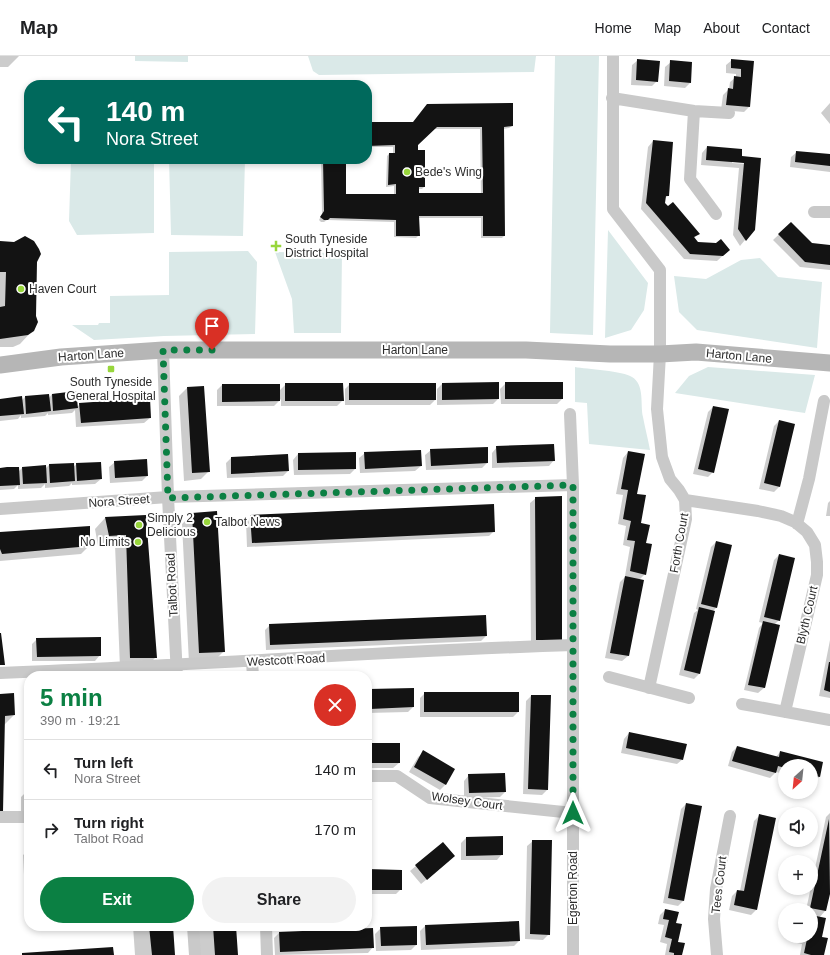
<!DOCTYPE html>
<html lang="en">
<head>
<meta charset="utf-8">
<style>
	body { margin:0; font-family:Helvetica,sans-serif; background:#f2f2f2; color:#202124; height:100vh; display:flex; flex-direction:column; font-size:15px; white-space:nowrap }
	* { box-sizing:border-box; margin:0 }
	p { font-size:13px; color:#757577 }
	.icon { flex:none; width:22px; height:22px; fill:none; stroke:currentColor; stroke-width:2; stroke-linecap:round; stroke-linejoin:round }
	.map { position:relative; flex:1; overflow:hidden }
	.side { position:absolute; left:24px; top:615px; width:348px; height:260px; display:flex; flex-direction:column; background:#fff; border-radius:16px; box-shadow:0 2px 6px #0003 }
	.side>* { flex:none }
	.guide { position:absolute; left:24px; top:24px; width:348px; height:84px; border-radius:16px; box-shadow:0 2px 6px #0003; background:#00695c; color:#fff; overflow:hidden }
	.needle { width:26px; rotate:207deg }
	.fabs { position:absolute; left:778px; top:703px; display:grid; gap:8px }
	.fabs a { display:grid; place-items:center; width:40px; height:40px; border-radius:50%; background:#fff; box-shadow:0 2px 6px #0003; font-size:20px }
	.pin { position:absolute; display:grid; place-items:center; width:34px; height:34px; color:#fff; margin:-41px -17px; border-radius:50% 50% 50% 0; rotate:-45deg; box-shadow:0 0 4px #0007 }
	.pin .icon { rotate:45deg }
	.me { position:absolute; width:44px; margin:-22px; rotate:0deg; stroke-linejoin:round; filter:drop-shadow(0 0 3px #0008) }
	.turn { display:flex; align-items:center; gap:14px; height:84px; padding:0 16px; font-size:18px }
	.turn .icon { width:52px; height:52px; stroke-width:2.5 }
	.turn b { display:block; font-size:28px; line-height:34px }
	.round { display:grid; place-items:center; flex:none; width:42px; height:42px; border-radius:21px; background:#f2f2f2 }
	.summary { display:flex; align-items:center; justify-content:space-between; height:68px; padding:0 16px }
	h1 { font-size:24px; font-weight:700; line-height:30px; color:#0b8043 }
	.action { display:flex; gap:8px; margin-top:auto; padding:8px 16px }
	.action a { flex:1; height:46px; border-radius:24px; background:#0b8043; color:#fff; font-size:16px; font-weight:700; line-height:46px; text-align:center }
	.action a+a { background:#f2f2f2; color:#202124 }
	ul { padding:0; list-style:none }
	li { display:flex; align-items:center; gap:12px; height:60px; padding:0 16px; border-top:1px solid #e0e0e0 }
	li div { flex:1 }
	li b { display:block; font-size:15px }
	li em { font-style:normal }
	header { display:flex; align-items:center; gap:24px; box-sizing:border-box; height:56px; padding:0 20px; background:#fff; border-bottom:1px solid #e0e0e0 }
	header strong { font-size:19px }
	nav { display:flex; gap:22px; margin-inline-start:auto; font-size:14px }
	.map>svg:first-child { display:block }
	.green { fill:#dae9e8 }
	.shadow { fill:#0003; fill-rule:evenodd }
	.building { fill:#131313; fill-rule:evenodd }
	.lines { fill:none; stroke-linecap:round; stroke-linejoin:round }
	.street { stroke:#c9c9c9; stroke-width:12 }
	.secondary { stroke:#b6b6b6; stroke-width:17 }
	.route { stroke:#0b8043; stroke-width:7; stroke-dasharray:0 12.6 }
	.poi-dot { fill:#98d63c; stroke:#fff; stroke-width:1.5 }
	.labels { text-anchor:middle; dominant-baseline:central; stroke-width:4; stroke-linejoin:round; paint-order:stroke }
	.poi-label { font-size:12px; fill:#2c2c2c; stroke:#fff; text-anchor:start }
	.street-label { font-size:12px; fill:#2c2c2c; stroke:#fff }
</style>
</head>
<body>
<header>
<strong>Map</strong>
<nav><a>Home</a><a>Map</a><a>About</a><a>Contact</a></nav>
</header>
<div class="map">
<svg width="830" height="899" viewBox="0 0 830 899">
	<rect width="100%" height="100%" fill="#fff"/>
	<path class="green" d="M135 0H188V6L135 5Z
		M308 0H536L534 16 319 19 313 15Z
		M555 0H599L593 279 550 277Z
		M71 103H154V177L77 179 69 165Z
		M169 103H245L243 180 171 179Z
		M608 174 648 227 644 254 631 274 605 282Z
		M248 195 257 206 255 278 164 280 94 284 72 269H98L99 267H110V240L169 239V196Z
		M275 196 342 197 341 277H294L292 243Z
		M760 202 778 221 822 226 817 292 697 274 679 256 674 220 706 223 741 204Z
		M575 311C586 313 624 315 632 321 645 329 640 348 643 361 645 372 648 383 650 394L589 388 587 347 575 346Z
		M708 311 815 319 805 357 675 337 689 320Z"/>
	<path class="shadow" d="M0 0H19L8 11H0Z
		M638 4 657 25 652 30 631 29 632 9Z
		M732 4 753 6 749 51 744 56 721 54 723 39 729 33 730 26 736 21V18L726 17V9Z
		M671 6 690 27 685 32 664 30 665 11Z
		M830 47V68L821 57Z
		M367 67 512 70 509 72 503 73 504 180 502 182H481V162H418L419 179 416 182 394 181V166L327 164 324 166H321L319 164 322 158 321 103H345V139H394V130L386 131 387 100 389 98H393V91H367ZM434 73H480L481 138H418V133H422L424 131 417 89Z
		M653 85 668 140 665 142 664 147 698 178 694 182 697 187 729 194 717 205 684 203 641 153 648 91Z
		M707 91 741 101 760 103 754 173 740 190 733 179 739 112 701 109 702 97ZM732 105 749 106 748 108 732 107Z
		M797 96 830 99V116L790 111 791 101Z
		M791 167 811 188 830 190V214L800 211 773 184Z
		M0 186 36 205 33 274 20 288 13 291H0Z
		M506 327 562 343 557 348H501L500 333Z
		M286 328 343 344 337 350H281V343L274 350H217V334L222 329 279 335Z
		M350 328 435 344 430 349H345V333Z
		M442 328 498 343 493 348 437 349V333Z
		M187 332 209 415 201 423 184 425 179 340Z
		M75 336 77 351 80 348 150 362 144 367 76 371 75 354 72 357 48 359V357L45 360 21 362V359L18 363 0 365V344L21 345 25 341 48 339 49 342 52 338Z
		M713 351V416L708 421 693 418 708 356Z
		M779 365 794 369 779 431 774 436 759 433 774 370Z
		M497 391 554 404 549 410 492 412V397Z
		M431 394 487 407 482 412 426 414 425 399Z
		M628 396 636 438 645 518 639 524 642 525 628 600 622 605 605 602 620 526 626 520H625L630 491 623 489 626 470 618 468 623 439 616 438 623 402Z
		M365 397 421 410 415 415 360 417 359 402Z
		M298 398 355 413 350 418 294 419 293 404Z
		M231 402 288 415 283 420 227 422 226 407Z
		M115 406 147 420 142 425 110 427 109 411Z
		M77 408 101 423 95 428 72 429V427L69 430 45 432V428L41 432 18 433V429L14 433 0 434V413L18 416 22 412 45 413 49 409 73 411Z
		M536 442 561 583 531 589 530 447Z
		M830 445V460H826L828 447Z
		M192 458 224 595 213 606 189 607 182 468Z
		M145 460 156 601 145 612H120L115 489 98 490 95 473 105 462Z
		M251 460 494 475 489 480 247 491 246 466Z
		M0 477 89 490 81 498 0 505Z
		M716 486V552L713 555 699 618 694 623 679 619 694 557 698 554 696 553 711 491Z
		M779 499V564L774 569 778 570 764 632 758 637 744 634 759 572 763 567 759 566 774 504Z
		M270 569 486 580 481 585 266 594 265 574Z
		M37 583 100 599 95 605H32V588Z
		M830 584V642L819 640Z
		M370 634 413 651 408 656 367 657V637Z
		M425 637 518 656 513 661H420V642Z
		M0 639 14 659 4 669Z
		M531 640H550L547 734 542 739 523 738 526 645Z
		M629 677 683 703 677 708 621 697 624 683Z
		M367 688 399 707 393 712H367Z
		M737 691 776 701 780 696 822 707 819 721 814 726 811 725V710H785V718L776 716 770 722 728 710 732 696Z
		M424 696 454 713 445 729 440 734 409 716 418 701Z
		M469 719 505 736 500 741 464 742V725Z
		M26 736H29V760L21 761V741Z
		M686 748 683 845 678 850 663 847 681 753Z
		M830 757V834L825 855 819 862 823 899H800L802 888 797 887 799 880H811V854H806L826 761Z
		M760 759 756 854 751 859 729 854 732 840 737 835H740L754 765Z
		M466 782 502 798 497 804H461V787Z
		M533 785 549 878 543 884 525 883 527 790Z
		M443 787 449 805 421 828 410 815Z
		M29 794V818L24 819 23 799Z
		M367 814 401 833 396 838H367Z
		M665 854 675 868 677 887 681 899H665L667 888 660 886 664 869 658 868 660 859Z
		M133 870H172L174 899H135Z
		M196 870H235L237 899H199Z
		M425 870 519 885 514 890 421 894 420 875Z
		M381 872 416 889 411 894 376 895 375 878Z
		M279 877 373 891 368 897 275 899 274 882Z"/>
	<path class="building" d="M637 3 660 5 658 26 636 24Z
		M731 3 754 5 750 51 726 49 728 32 733 33 734 20 741 21V13L731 12Z
		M670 4 692 6 691 27 669 25Z
		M513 47V70L504 71 505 180H483V160H419L420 180H396V164L330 162 328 164H324L320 161 324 155 323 103H346V138H396V128L388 129 389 97H395V89L367 90V66H413L427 48ZM437 71H482L483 137H419V131H425V94H418V89Z
		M653 84 673 86 669 140H666L665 147 668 150 673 146 700 178 694 181 698 186 716 187 721 183 730 194 723 200 690 198 646 147Z
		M707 90 742 93V100L761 102 755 174 746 185 738 173 744 107 706 104Z
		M796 95 830 98V110L795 106Z
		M791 166 812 187 830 189V209L805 206 778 178Z
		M25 180 34 185 39 193 41 198 37 206 36 260 38 266 34 275 28 279 0 283V251L5 250 6 216H0V185L14 186Z
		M499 326V343L442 344V327Z
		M505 326H563V343H505Z
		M285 327H343L344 345H285Z
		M349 327H436V344H349Z
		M222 328H280V345L222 346Z
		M204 330 210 416 192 417 187 331Z
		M76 335 78 352 53 355 52 338Z
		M49 338 51 355 26 358 25 340Z
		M22 340 24 358 0 360V343Z
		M150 342 151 362 81 367 79 347Z
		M713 350 729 353 714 417 698 413Z
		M779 364 795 368 780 431 764 427Z
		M554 388 555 405 497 407 496 390Z
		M488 391V407L431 410 430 393Z
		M421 394 422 410 365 413 364 396Z
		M628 395 645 398 637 438 646 439 641 467 650 469 646 487 652 488 646 519 630 515 635 485 627 484 631 465 623 463 628 434 621 433Z
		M356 396V413L298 414V397Z
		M288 398 289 415 231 418V401Z
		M147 403 148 420 115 422 114 405Z
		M101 406 102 423 77 425 76 407Z
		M74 407 75 425 50 427 49 408Z
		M46 409 47 427 23 428 22 411Z
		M7 411H19L20 429 0 430V412Z
		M562 440V584H536L535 441Z
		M494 448 495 476 252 487 250 459Z
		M217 455 225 596 199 597 192 457Z
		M146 459 157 602H130L126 479 109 480 105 461Z
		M90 470V490L2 498 0 493V476Z
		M716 485 732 489 717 552 701 548Z
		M779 498 795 502 780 565 764 561Z
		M625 520 644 524 629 600 610 597Z
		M699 551 715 555 700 618 684 614Z
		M486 559 487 580 270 589 269 568Z
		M763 565 780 569 765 632 748 629Z
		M0 577H1L5 609H0Z
		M101 581V600L37 601 36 582Z
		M829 606H830V636L824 634Z
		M414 632V651L370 653 369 633Z
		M424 636H519V656H424Z
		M14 637 15 659 5 660 3 756H0V638Z
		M531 639H551L548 734 528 733Z
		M629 676 687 688 683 704 626 692Z
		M367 687H400V707H367Z
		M737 690 779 701 780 695 823 706 820 721 811 719V710H785V712L778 710 776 717 732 705Z
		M423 694 455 713 446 729 414 711Z
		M505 717 506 736 469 737 468 718Z
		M25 735H29V756H26Z
		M686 747 702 750 684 845 668 842Z
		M759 758 776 762 757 854 734 849 737 834 744 835Z
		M829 763 830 838 826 855 810 852Z
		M503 780V799L466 800V781Z
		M532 784H552L550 879 530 878Z
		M443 786 455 800 427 824 415 809Z
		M367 813 402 814V834H367Z
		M665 853 679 856 676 867 682 868 678 886 685 887 682 899H674V897L669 896 672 883 665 881 669 864 663 863Z
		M811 859 826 862 822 881 828 882 824 899H811L804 897 807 883 802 882V880H811Z
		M519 865 520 885 426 889 425 869Z
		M149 870H173L175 899H152Z
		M213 870H236L238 899H215Z
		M417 870V889L381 890 380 871Z
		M373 872 374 892 280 896 279 876Z
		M113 891 114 899H22V897Z"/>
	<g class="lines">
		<path class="street" d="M613 0V153L660 214V298L657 353 662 401 670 423 679 434 685 444 686 463 649 632
			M612 42 694 55 729 57
			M694 55 690 123 716 158
			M814 156H830
			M163 294 168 441 177 620
			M570 358 573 429V899
			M685 444 758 455 781 460 795 466 807 476 815 489 817 506V519L785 656
			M0 453 168 441 573 429
			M797 468 809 423 824 345
			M252 606 253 620
			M0 617C191 610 382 595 573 589
			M609 621 689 642
			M742 648 830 664
			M367 720H397L430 742 573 757
			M0 761H29
			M193 870 195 899
			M266 870 267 899
			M717 899 714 863 716 833 730 760"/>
		<path class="secondary" d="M0 309 61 301 163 294H526L610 298H660L696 296 830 307"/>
	</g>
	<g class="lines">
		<path class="route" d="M212 294H163L168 442 573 429V757"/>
	</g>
	<g class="poi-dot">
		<circle cx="407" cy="116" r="4"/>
		<path d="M274 184h4v4h4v4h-4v4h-4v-4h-4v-4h4z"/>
		<circle cx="21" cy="233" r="4"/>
		<rect x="107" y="309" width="8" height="8" rx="2"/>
		<circle cx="207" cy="466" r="4"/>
		<circle cx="139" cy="469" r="4"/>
		<circle cx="138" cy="486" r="4"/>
	</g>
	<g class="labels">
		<g class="poi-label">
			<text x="415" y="116">Bede's Wing</text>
			<text x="285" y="183">South Tyneside<tspan x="285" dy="14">District Hospital</tspan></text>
			<text x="29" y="233">Haven Court</text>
			<text x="111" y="326" text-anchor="middle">South Tyneside<tspan x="111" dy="14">General Hospital</tspan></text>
			<text x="147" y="462">Simply 2<tspan x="147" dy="14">Delicious</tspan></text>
			<text x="215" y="466">Talbot News</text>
			<text x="130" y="486" text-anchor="end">No Limits</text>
		</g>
		<g class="street-label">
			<text x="415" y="294">Harton Lane</text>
			<text transform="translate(91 299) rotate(-4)">Harton Lane</text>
			<text transform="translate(739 300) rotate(5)">Harton Lane</text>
			<text transform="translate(119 445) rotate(-4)">Nora Street</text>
			<text transform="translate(679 487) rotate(-80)">Forth Court</text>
			<text transform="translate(172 529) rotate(-93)">Talbot Road</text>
			<text transform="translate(807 559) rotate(-77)">Blyth Court</text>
			<text transform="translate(286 604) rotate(-3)">Westcott Road</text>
			<text transform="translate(467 745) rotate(8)">Wolsey Court</text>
			<text transform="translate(719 829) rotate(-83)">Tees Court</text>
			<text transform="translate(573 832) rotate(-90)">Egerton Road</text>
		</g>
	</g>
</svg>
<div class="fabs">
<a><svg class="needle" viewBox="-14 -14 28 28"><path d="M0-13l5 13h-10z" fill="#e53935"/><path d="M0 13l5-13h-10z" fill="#757577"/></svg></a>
<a><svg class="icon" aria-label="sound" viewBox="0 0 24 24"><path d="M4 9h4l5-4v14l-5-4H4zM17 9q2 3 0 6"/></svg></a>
<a>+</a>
<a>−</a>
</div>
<div class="pin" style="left:212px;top:294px;background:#d93025"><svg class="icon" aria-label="arrive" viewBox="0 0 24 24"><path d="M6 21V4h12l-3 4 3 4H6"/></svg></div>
<svg class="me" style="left:573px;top:757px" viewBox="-20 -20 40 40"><path d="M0-17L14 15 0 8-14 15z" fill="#0b8043" stroke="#fff" stroke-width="4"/></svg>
<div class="guide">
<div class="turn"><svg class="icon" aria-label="left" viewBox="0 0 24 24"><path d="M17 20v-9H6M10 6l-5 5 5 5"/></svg><div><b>140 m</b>Nora Street</div></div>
</div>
<section class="side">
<div class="summary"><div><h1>5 min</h1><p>390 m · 19:21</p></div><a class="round" style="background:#d93025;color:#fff"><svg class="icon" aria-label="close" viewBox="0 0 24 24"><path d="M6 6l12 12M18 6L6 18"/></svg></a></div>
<ul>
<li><svg class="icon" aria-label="left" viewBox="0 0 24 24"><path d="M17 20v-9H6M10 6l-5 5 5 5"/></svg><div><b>Turn left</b><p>Nora Street</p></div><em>140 m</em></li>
<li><svg class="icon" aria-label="right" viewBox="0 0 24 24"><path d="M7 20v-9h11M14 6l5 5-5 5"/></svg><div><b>Turn right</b><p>Talbot Road</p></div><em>170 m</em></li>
</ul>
<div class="action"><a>Exit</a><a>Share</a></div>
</section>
</div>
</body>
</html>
